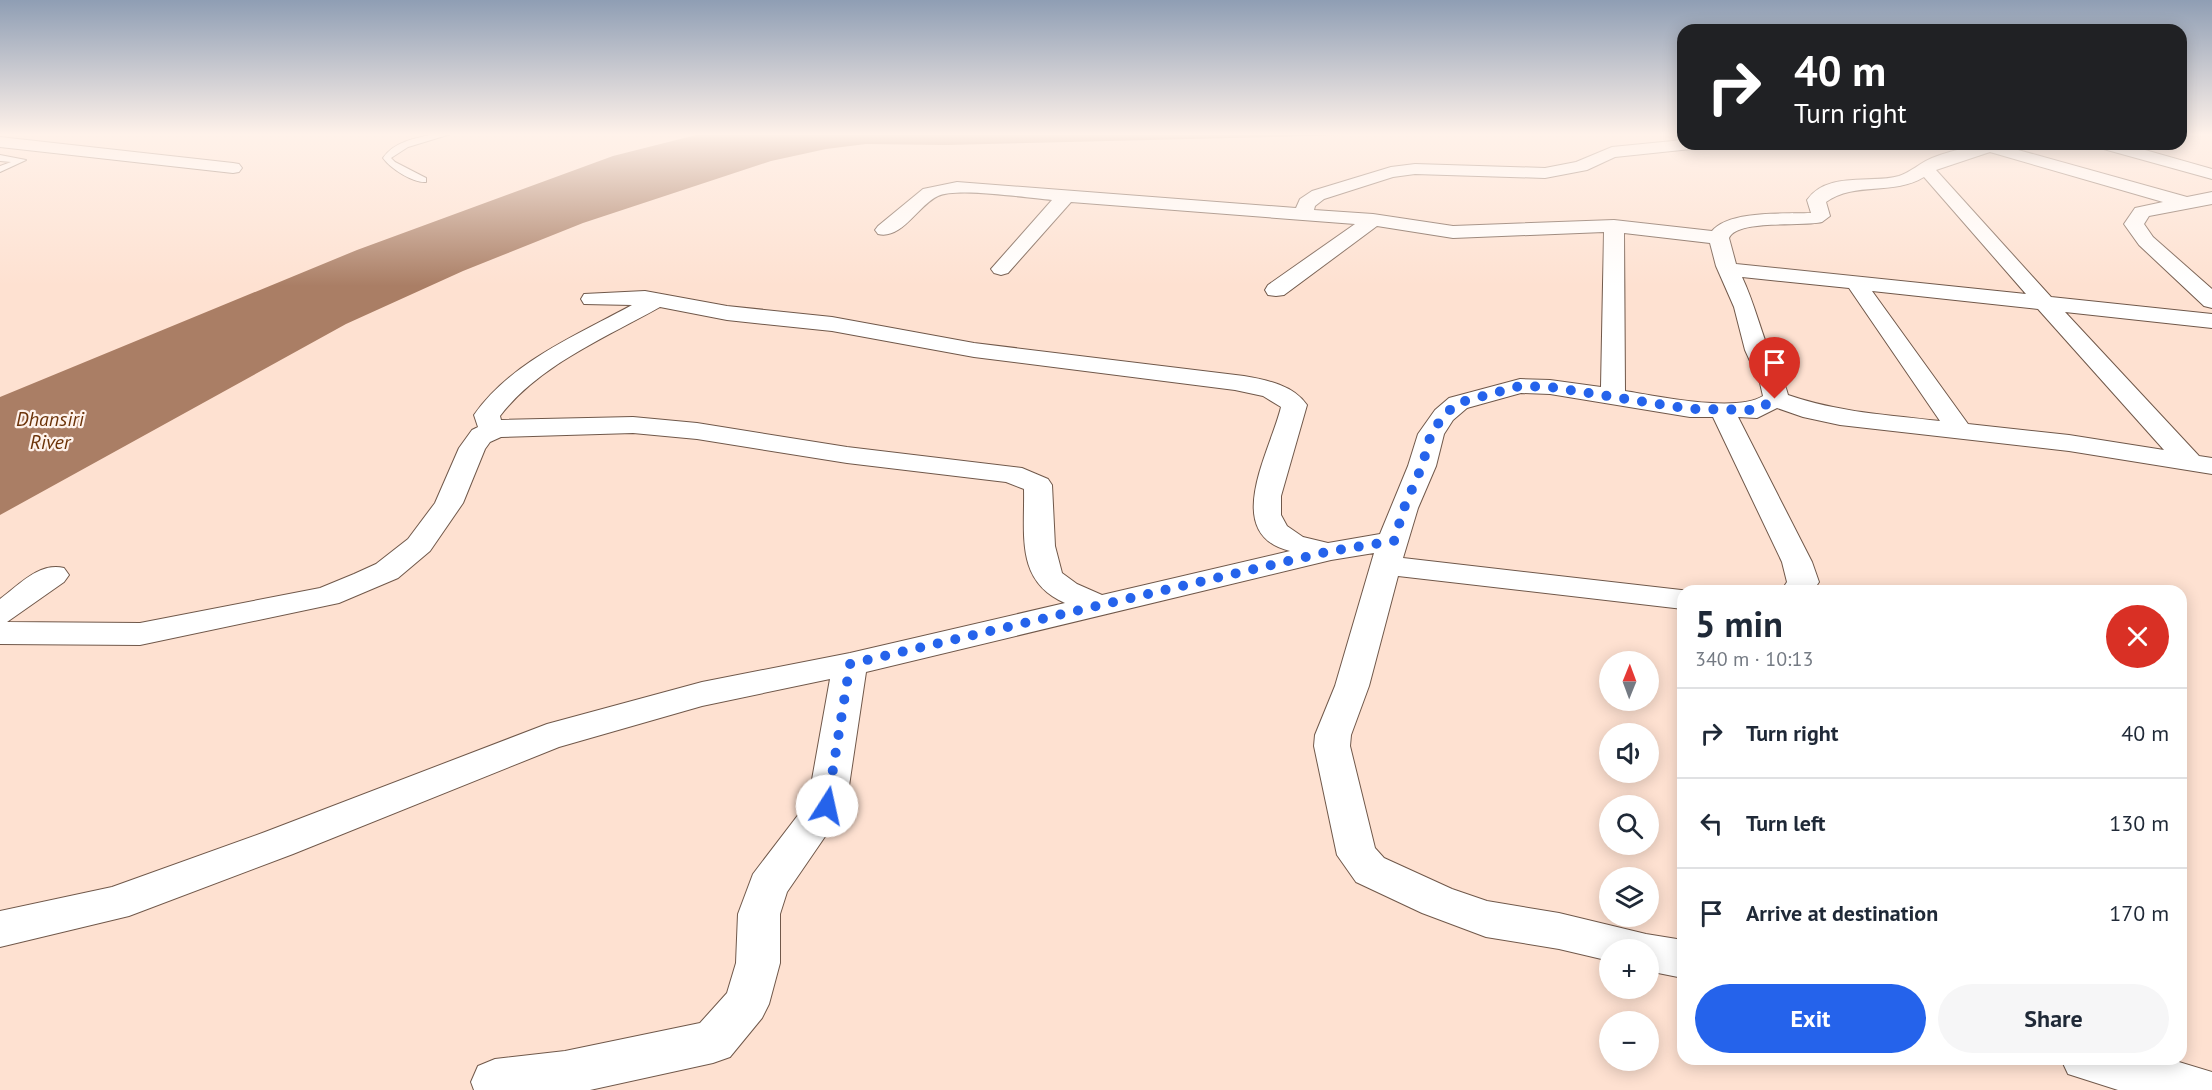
<!DOCTYPE html>
<html lang="en">
<head>
<meta charset="utf-8">
<style>
	body { margin:0; font-family:"PT Sans",sans-serif; background:#f6f6f7; color:#1f2937; height:100vh; display:flex; flex-direction:column; font-size:22px; white-space:nowrap }
	* { box-sizing:border-box; margin:0 }
	p { font-size:20px; color:#747a83 }
	.icon { flex:none; width:33px; height:33px; fill:none; stroke:currentColor; stroke-width:2; stroke-linecap:round; stroke-linejoin:round }
	.map { position:relative; flex:1; overflow:hidden }
	.details { position:absolute; left:1677px; top:585px; width:510px; height:480px; display:flex; flex-direction:column; background:#fff; border-radius:18px; box-shadow:0 3px 15px #0003 }
	.details>* { flex:none }
	.guide { position:absolute; left:1677px; top:24px; width:510px; height:126px; border-radius:18px; box-shadow:0 3px 15px #0003; background:#202124; color:#fff; overflow:hidden }
	.needle { width:39px; rotate:1deg }
	.tools { position:absolute; left:1599px; top:651px; display:grid; gap:12px }
	.tools a { display:grid; place-items:center; width:60px; height:60px; border-radius:50%; background:#fff; box-shadow:0 3px 15px #0003; font-size:30px }
	.pin { position:absolute; display:grid; place-items:center; width:51px; height:51px; color:#fff; margin:-62px -26px; border-radius:50% 50% 50% 0; rotate:-45deg; box-shadow:0 0 6px #0007 }
	.pin .icon { rotate:45deg }
	.me { position:absolute; width:66px; margin:-33px; rotate:10deg; stroke-linejoin:round; filter:drop-shadow(0 0 4px #0008) }
	.turn { display:flex; align-items:center; gap:21px; height:126px; padding:0 18px; font-size:27px }
	.turn .icon { width:78px; height:78px; stroke-width:2.5 }
	.turn b { display:block; font-size:42px; line-height:51px }
	.round { display:grid; place-items:center; flex:none; width:63px; height:63px; border-radius:32px; background:#f6f6f7 }
	.summary { display:flex; align-items:center; justify-content:space-between; height:102px; padding:0 18px }
	h1 { font-size:36px; font-weight:800; line-height:45px }
	.button { display:flex; gap:12px; margin-top:auto; padding:12px 18px }
	.button a { flex:1; height:69px; border-radius:36px; background:#2563eb; color:#fff; font-size:24px; font-weight:800; line-height:69px; text-align:center }
	.button a+a { background:#f6f6f7; color:#1f2937 }
	ul { padding:0; list-style:none }
	li { display:flex; align-items:center; gap:18px; height:90px; padding:0 18px; border-top:2px solid #e0e1e3 }
	li div { flex:1 }
	li b { display:block; font-size:22px }
	li em { font-style:normal }
	.map>svg:first-child { display:block }
	.water { fill:#aa7e65 }
	.lines { fill:none; stroke-linecap:round; stroke-linejoin:round }
	.service-casing { stroke:#70584a; stroke-width:2 }
	.minor-casing { stroke:#70584a; stroke-width:2 }
	.service { fill:#fff; fill-rule:evenodd }
	.minor { fill:#fff; fill-rule:evenodd }
	.route { stroke:#2563eb; stroke-width:10; stroke-dasharray:0 18 }
	.labels { text-anchor:middle; dominant-baseline:central; stroke-width:4.5; stroke-linejoin:round; paint-order:stroke }
	.water-label { font-size:20px; font-style:italic; fill:#6c3309; stroke:#fef2ec }
</style>
</head>
<body>
<div class="map">
<svg width="2212" height="1090" viewBox="0 0 2212 1090">
	<rect width="100%" height="100%" fill="#fee1d1"/>
	<path class="water" d="M704 133H1434L946 145 866 144 826 149 771 161 583 223 463 271 346 324 0 515V397L357 250 613 156Z"/>
	<g class="lines">
		<defs>
			<path id="service" d="M440 133H454L408 147 391 158 395 162 426 178V182C413 183 391 169 383 158 395 140 421 137 440 133Z
				M0 155 26 160 0 172V166L11 162 0 161Z"/>
			<path id="minor" d="M0 137 233 163 239 164 242 168 239 172 233 173 0 147Z
				M1683 140V144H1699L1691 149 1615 157 1587 170 1545 178 1415 174 1393 177 1324 199 1315 206 1314 210 1373 214 1453 226 1614 220 1712 231C1729 210 1785 214 1811 213L1807 200C1827 171 1870 184 1899 176 1911 172 1920 163 1932 158 1959 147 1985 144 2014 144L2011 148 2187 197 2212 192V204L2149 216 2144 224 2153 237 2212 289V308L2204 306 2139 245 2124 224 2135 208 2163 202 1990 152 1936 170 2051 297 2212 314V328L2065 312 2199 456 2212 458V474L2069 451 1840 425 1803 417 1777 408 1757 418 1738 417 1812 562 1819 582 1813 591H1781L1787 582 1782 562 1713 417H1690L1550 394 1521 393 1467 408 1453 420 1444 434 1436 466 1418 508 1403 558 1690 591H1683V609L1398 576 1369 686 1351 735 1350 746 1375 848 1384 858 1452 889 1487 901 1559 913 1646 934 1683 940V978L1648 971V950H1610V961L1559 949 1486 937 1422 913 1356 882 1337 855 1314 746 1315 735 1335 686 1374 553 1331 560 866 672 846 806 787 892 780 914V963L769 1004 762 1018 730 1057 713 1063 590 1090H474L471 1082 478 1066 495 1059 565 1051 700 1023 727 993 736 963 738 914 753 874 808 802 830 679 702 706 559 747 293 854 129 916 0 947V911L112 887 265 832 547 724 702 682 850 653 1065 603C1015 581 1025 535 1024 489L1006 482 847 463 697 439 633 433 501 437 490 442 485 449 463 503 430 551 398 578 339 603 140 645 0 644V599C19 585 39 562 64 568L69 575 64 582 7 622 140 623 320 588 354 574 376 564 408 539 435 503 459 448 472 430 478 427 474 415C511 362 577 335 632 305L584 304 581 299 584 294 645 291 727 306 832 317 974 343 1244 376C1267 380 1293 385 1307 405L1281 496V515L1287 526 1303 537 1328 543 1380 534 1408 466 1418 434 1435 410 1449 398 1520 379 1550 380 1601 387 1604 232 1453 238 1377 226 1284 295 1276 296 1268 295 1265 290 1268 285 1355 224 1071 202 1008 273 1001 275 994 273 991 269 1052 200C1027 198 958 187 938 196 918 205 902 240 878 234L875 230 878 226 923 189 957 182 1296 208 1300 199 1312 191 1391 167 1415 164 1545 168 1576 162 1612 147ZM1924 177 2026 294 1736 264 1729 238C1737 219 1802 227 1822 222L1830 216 1826 202C1855 181 1893 196 1924 177ZM1624 233 1710 243 1716 266 1734 307 1745 350 1760 383 1763 396C1735 413 1658 396 1625 391ZM1742 277 1849 288 1940 421C1888 415 1837 412 1788 395 1785 381 1776 370 1771 356 1760 329 1755 305 1742 277ZM1872 291 2038 309 2164 450 2069 435 1968 424ZM660 307 727 320 832 331 974 357 1235 390 1263 396 1281 407C1271 450 1220 534 1290 551L1102 595 1077 584 1062 573 1055 546 1052 485 1048 479 1022 468 847 447 697 423 633 417 501 420 500 416C539 365 605 338 660 307Z
				M2098 144H2124L2212 169V179L2100 148Z
				M2061 1059H2169L2212 1072V1090H2118L2068 1074Z"/>
		</defs>
		<use href="#service" class="service-casing"/>
		<use href="#minor" class="minor-casing"/>
		<use href="#service" class="service"/>
		<use href="#minor" class="minor"/>
	</g>
	<linearGradient id="sky" x2="0" y2="1"><stop stop-color="#8f9eb4"/><stop offset="0.47" stop-color="#fff2ea"/><stop offset="1" stop-color="#fff2ea" stop-opacity="0"/></linearGradient>
	<rect width="2212" height="286" fill="url(#sky)"/>
	<g class="lines">
		<path class="route" d="M827 806 850 664 1331 551 1394 541 1404 508 1422 466 1431 434 1444 415 1458 403 1520 386 1550 387 1690 409 1757 410 1775 399"/>
	</g>
	<g class="labels">
		<g class="water-label">
			<text x="50" y="419">Dhansiri<tspan x="50" dy="23">River</tspan></text>
		</g>
	</g>
</svg>
<div class="tools">
<a><svg class="needle" viewBox="-14 -14 28 28"><path d="M0-13l5 13h-10z" fill="#e53935"/><path d="M0 13l5-13h-10z" fill="#747a83"/></svg></a>
<a><svg class="icon" aria-label="sound" viewBox="0 0 24 24"><path d="M4 9h4l5-4v14l-5-4H4zM17 9q2 3 0 6"/></svg></a>
<a><svg class="icon" aria-label="search" viewBox="0 0 24 24"><circle cx="10" cy="10" r="6"/><path d="M15 15l6 6"/></svg></a>
<a><svg class="icon" aria-label="layers" viewBox="0 0 24 24"><path d="M12 4l9 5-9 5-9-5zM3 14l9 5 9-5"/></svg></a>
<a>+</a>
<a>−</a>
</div>
<div class="pin" style="left:1775px;top:399px;background:#d93025"><svg class="icon" aria-label="arrive" viewBox="0 0 24 24"><path d="M6 21V4h12l-3 4 3 4H6"/></svg></div>
<svg class="me" style="left:827px;top:806px" viewBox="-20 -20 40 40"><circle r="19" fill="#fff"/><path d="M0-13L10 11 0 6-10 11z" fill="#2563eb"/></svg>
<div class="guide">
<div class="turn"><svg class="icon" aria-label="right" viewBox="0 0 24 24"><path d="M7 20v-9h11M14 6l5 5-5 5"/></svg><div><b>40 m</b>Turn right</div></div>
</div>
<section class="details">
<div class="summary"><div><h1>5 min</h1><p>340 m · 10:13</p></div><a class="round" style="background:#d93025;color:#fff"><svg class="icon" aria-label="close" viewBox="0 0 24 24"><path d="M6 6l12 12M18 6L6 18"/></svg></a></div>
<ul>
<li><svg class="icon" aria-label="right" viewBox="0 0 24 24"><path d="M7 20v-9h11M14 6l5 5-5 5"/></svg><div><b>Turn right</b></div><em>40 m</em></li>
<li><svg class="icon" aria-label="left" viewBox="0 0 24 24"><path d="M17 20v-9H6M10 6l-5 5 5 5"/></svg><div><b>Turn left</b></div><em>130 m</em></li>
<li><svg class="icon" aria-label="arrive" viewBox="0 0 24 24"><path d="M6 21V4h12l-3 4 3 4H6"/></svg><div><b>Arrive at destination</b></div><em>170 m</em></li>
</ul>
<div class="button"><a>Exit</a><a>Share</a></div>
</section>
</div>
</body>
</html>
